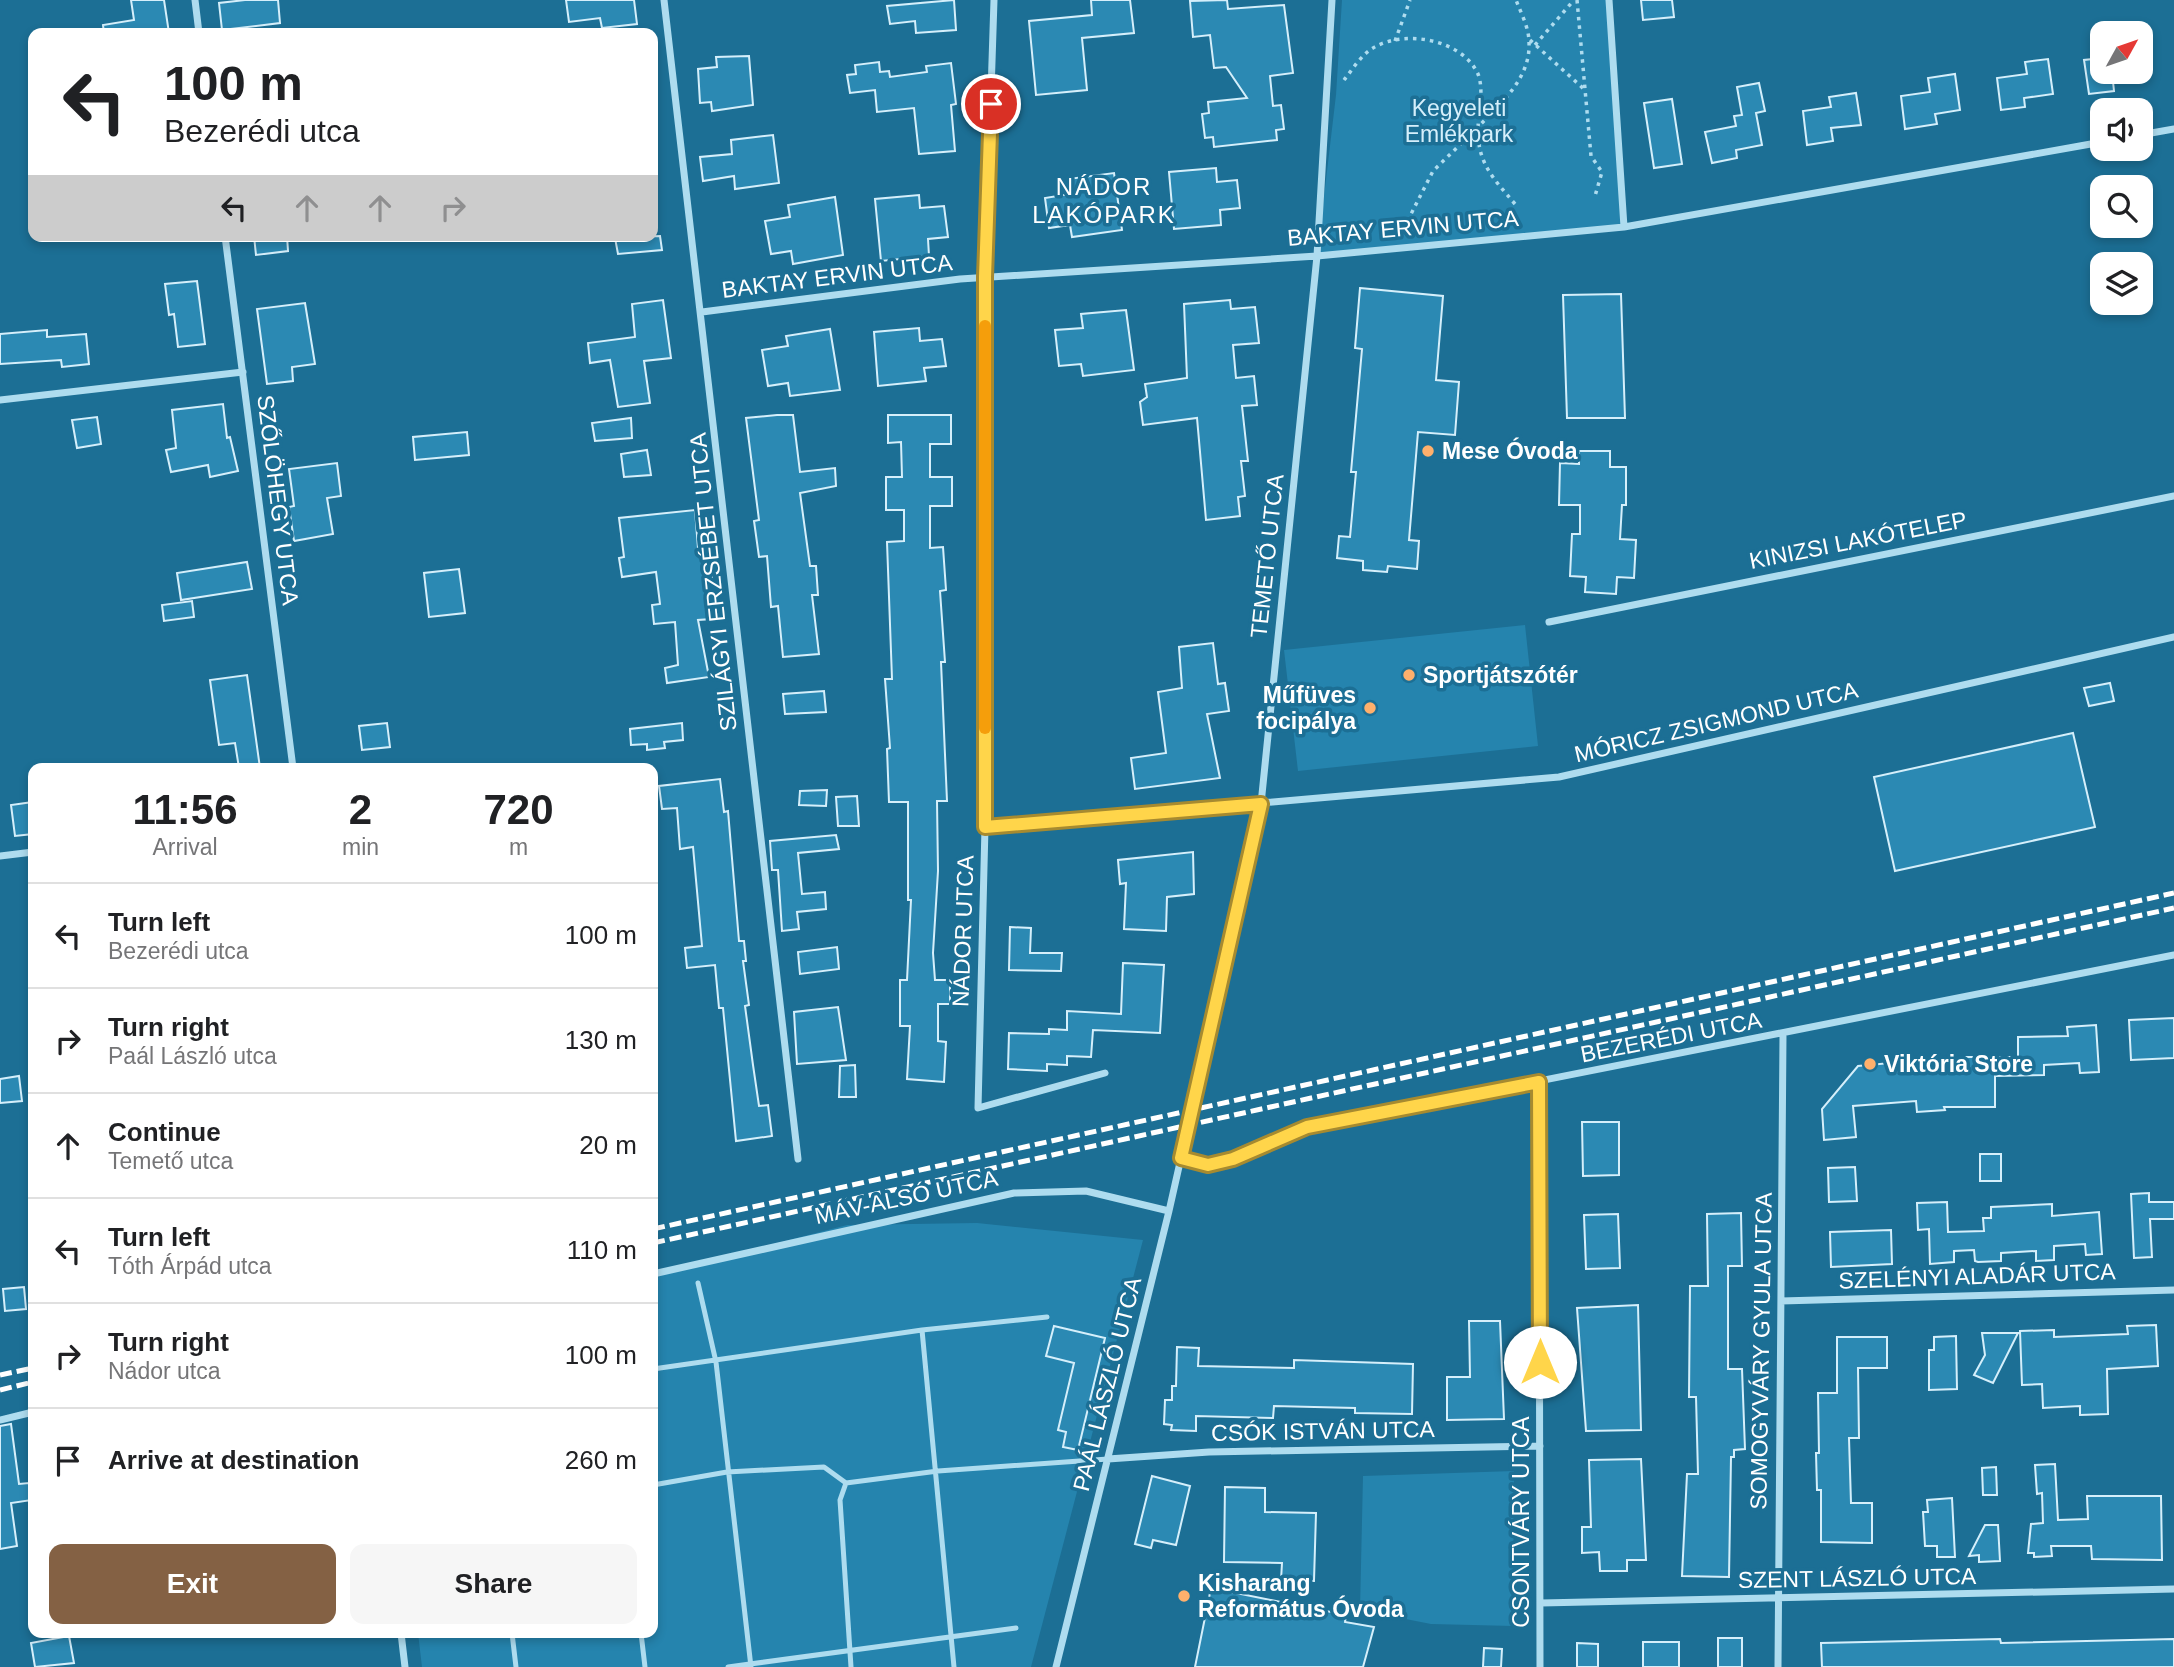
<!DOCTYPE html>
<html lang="en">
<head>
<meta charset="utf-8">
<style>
	body { margin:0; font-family:Arial,sans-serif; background:#f6f6f6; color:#202124; height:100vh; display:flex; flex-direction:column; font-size:26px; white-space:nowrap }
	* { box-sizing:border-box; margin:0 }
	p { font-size:23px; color:#757577 }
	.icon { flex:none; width:38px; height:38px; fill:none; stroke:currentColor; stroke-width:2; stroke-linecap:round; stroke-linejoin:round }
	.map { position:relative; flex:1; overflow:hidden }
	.drawer { position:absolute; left:28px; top:763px; width:630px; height:875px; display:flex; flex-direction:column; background:#fff; border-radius:14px; box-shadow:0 4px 10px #0003 }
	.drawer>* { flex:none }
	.banner { position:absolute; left:28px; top:28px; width:630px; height:214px; border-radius:14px; box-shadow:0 4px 10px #0003; background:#fff; color:#202124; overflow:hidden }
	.needle { width:46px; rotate:50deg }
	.buttons { position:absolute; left:2090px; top:21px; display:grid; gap:14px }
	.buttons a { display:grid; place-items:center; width:63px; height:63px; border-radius:14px; background:#fff; box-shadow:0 4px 10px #0003; font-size:35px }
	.pin { position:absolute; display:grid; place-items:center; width:60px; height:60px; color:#fff; margin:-30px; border:4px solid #fff; border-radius:50%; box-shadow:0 2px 7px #0007 }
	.me { position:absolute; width:77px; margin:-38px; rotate:0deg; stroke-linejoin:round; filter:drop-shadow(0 0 5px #0008) }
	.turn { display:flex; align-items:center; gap:24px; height:147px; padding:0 21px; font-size:32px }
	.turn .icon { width:91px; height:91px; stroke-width:2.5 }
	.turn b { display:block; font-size:49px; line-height:60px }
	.lanes { display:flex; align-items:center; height:66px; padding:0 21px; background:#0003; justify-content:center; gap:35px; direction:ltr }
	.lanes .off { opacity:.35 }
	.eta { display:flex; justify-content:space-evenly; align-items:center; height:119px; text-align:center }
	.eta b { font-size:42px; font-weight:700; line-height:49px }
	.primary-button { display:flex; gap:14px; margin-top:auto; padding:14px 21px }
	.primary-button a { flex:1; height:80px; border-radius:14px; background:#846144; color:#fff; font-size:28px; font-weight:700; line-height:80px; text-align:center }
	.primary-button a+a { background:#f6f6f6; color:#202124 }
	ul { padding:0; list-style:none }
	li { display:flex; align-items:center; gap:21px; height:105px; padding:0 21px; border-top:2px solid #e0e0e0 }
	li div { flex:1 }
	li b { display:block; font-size:26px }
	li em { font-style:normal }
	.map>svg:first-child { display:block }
	.green { fill:#2584ae }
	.building { fill:#2b89b3; stroke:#d5effb; stroke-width:2 }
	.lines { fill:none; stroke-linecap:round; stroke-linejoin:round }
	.path { stroke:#aedcef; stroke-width:3.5; stroke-dasharray:3.5 5; stroke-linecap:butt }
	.lane { stroke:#aedcef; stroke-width:5 }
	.street { stroke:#aedcef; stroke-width:7 }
	.rail { stroke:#fff; stroke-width:5; stroke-dasharray:12 5; stroke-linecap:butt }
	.route-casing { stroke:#a68a30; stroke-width:18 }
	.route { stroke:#ffd54a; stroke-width:12 }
	.slow { stroke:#f59e0b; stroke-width:12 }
	.poi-dot { fill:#ffb06c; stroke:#1c6f95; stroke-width:2.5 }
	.labels { text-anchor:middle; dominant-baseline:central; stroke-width:7; stroke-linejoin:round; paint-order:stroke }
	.park-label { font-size:23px; fill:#d5effb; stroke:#1c6f95 }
	.street-label { font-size:23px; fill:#fff; stroke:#1c6f95 }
	.poi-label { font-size:23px; font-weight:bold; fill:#fff; stroke:#1c6f95; text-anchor:start }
	.neighbourhood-label { font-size:24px; letter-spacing:2px; fill:#fff; stroke:#1c6f95 }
</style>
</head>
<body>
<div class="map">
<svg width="2174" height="1667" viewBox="0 0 2174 1667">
	<rect width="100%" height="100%" fill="#1c6f95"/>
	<path class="green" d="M1342 0H1609L1624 227 1317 256 1336 95Z
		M1525 625 1538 746 1298 771 1284 650Z
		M977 1223 1143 1240 1031 1667H422L418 1633H653V1275L847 1225Z
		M1514 1471 1513 1626 1431 1624 1360 1610 1363 1476Z"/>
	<path class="building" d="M131 0H164L169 33H104L103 25 134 20Z
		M245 0H278L280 23 222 30 219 3Z
		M566 0H634L637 24 602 28 600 18 569 22Z
		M954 0 956 30 916 33 915 21 890 24 887 6Z
		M1091 0H1130L1134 33 1082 38 1087 90 1036 95 1029 21 1092 15Z
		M1227 0 1228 9 1284 5 1293 73 1270 76 1273 106 1281 105 1284 129 1276 130 1277 140 1214 147 1213 137 1205 138 1202 114 1209 113 1208 102 1247 98 1226 67 1214 68 1210 35 1193 37 1190 1Z
		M1641 0H1672L1674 17 1643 20Z
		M749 56 753 105 712 111 711 102 700 103 698 69 717 67 716 57Z
		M2102 58V72H2112L2114 91 2089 94 2084 60Z
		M2048 59 2053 94 2024 98 2025 107 2001 110 1997 78 2027 74 2025 62Z
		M879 62 880 72 889 71 890 77 927 72 926 66 951 63 956 104 951 105 955 151 919 154 914 108 877 112 875 90 850 93 847 75 856 74 855 65Z
		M1955 74 1960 110 1935 114 1937 124 1905 129 1901 96 1930 92 1928 78Z
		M1759 83 1765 111 1756 113 1762 145 1736 150 1737 158 1712 163 1705 132 1736 126 1734 116 1742 115 1737 87Z
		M1856 93 1861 125 1831 128 1833 141 1807 145 1803 111 1831 107 1829 97Z
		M1672 99 1682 164 1654 168 1644 103Z
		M773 135 779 183 735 189 734 176 703 181 700 157 732 154 731 140Z
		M1216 168 1217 182 1237 180 1240 208 1220 210 1221 225 1174 229 1169 172Z
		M1114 173 1122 230 1072 237 1070 225 1049 228 1045 198 1070 194 1068 179Z
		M919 195 920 208 944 206 948 237 928 239 929 256 881 261 875 199Z
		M835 197 843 255 793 264 791 251 771 254 765 221 790 217 788 205Z
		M254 236H287L288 251 256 255Z
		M660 236 662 250 618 254 615 238Z
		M197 281 205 344 178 347 174 314 169 315 165 284Z
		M1360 288 1443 296 1436 380 1459 382 1455 435 1418 432 1409 540 1419 541 1417 569 1388 566 1387 572 1363 570V561L1337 558 1339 536 1350 537 1356 472H1351L1362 349 1355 348Z
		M1621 294 1625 418H1567L1563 295Z
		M663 300 671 358 644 361 650 403 618 407 610 360 590 363 588 343 635 337 632 304Z
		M1230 300 1231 309 1255 307 1259 343 1233 345 1236 378 1254 376 1257 405 1242 406 1248 461H1241L1245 496 1238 497 1240 516 1206 520 1197 418 1143 425 1140 402 1147 397 1145 384 1187 378 1184 304Z
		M305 303 315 364 292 367 293 381 267 384 257 309Z
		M1126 310 1134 370 1083 376 1081 364 1059 366 1055 330 1083 328 1081 314Z
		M919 328 920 341 942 339 946 366 924 368 926 381 878 386 874 332Z
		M830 329 840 390 790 396 788 383 768 386 762 350 788 346 786 336Z
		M47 330V337L86 334 89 364 62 367 61 360 0 364V334Z
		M223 404 227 438 230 437 238 471 210 477 208 465 171 472 166 450 176 448 172 410Z
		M777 415H793L800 472 835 468 836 486 800 493 810 566H816L818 595H812L819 654 783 657 778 606 771 607 767 556 759 557 754 521 759 520 746 418Z
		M888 415H951V444H930V477H952V506H930V548L943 547 946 590 940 591 945 662H941L947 801H937L938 871 933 953 935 980H950V1004H938V1041L946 1042 944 1082 907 1079 910 1026H900V980H907L911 900H908V802H889L887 749 890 748 885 679H892L887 542 904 541V510H886V477H902L901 442 888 443Z
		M97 417 101 444 77 448 72 420Z
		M631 418 632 438 595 441 592 423Z
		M467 432 469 455 415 460 413 437Z
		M647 450 651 475 624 477 621 454Z
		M1579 451H1610V467H1626V505H1622L1620 539 1636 540 1634 578 1617 577 1616 594 1585 592 1586 577 1570 576 1572 534H1580V505H1559L1560 463 1579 464Z
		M337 463 341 496 327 498 333 534 294 541 289 507 294 506 289 469Z
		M695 510 698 548 708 546 712 579 705 580 712 619 698 620 709 677 667 683 665 668 678 665 675 622 654 624 652 605 660 604 656 572 622 577 619 558 624 557 619 518Z
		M247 562 252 589 181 600 177 573Z
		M459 569 465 613 429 617 424 573Z
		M192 601 194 617 164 621 162 605Z
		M1213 643 1218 684 1225 683 1229 711 1207 714 1220 778 1135 789 1131 758 1166 753 1158 692 1182 688 1179 647Z
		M247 675 260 768H239L235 743 219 745 210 680Z
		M2110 683 2114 701 2089 706 2084 688Z
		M824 691 826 712 785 714 783 694Z
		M387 723 390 747 362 750 359 726Z
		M682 723 683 740 664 742 665 748 647 750V744L631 745 630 729Z
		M2073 733 2095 827 1895 871 1874 777Z
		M720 779 724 812 728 811 739 941H744L746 961H743L749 1005 745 1006 753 1065 759 1106 768 1105 772 1136 736 1141 723 1008H719L715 965 687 968 685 948 702 946 693 847 680 849 677 808 662 809 659 786Z
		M827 790 826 806 799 805 800 791Z
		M857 796 859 826H838L836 797Z
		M33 802V834L15 836 11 805Z
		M836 835 839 849 798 853 802 894 825 892 826 909 797 912 799 929 782 931 778 870H772L770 841Z
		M1193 852 1194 894 1167 897 1166 931 1124 929 1126 883 1120 884 1118 860Z
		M1010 927 1031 928 1030 953H1062L1061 971 1009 970Z
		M837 947 839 969 800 974 798 952Z
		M1123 963 1164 965 1160 1033 1093 1030 1091 1057 1067 1056V1065L1047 1064V1071L1008 1069 1009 1033 1049 1034V1029L1067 1030V1011L1121 1014Z
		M838 1007 846 1060 797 1064 794 1012Z
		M2174 1018V1058L2131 1060 2129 1020Z
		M2096 1025 2099 1072 2080 1073 2079 1063 2044 1065V1075L1995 1076V1107H1944L1945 1110 1917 1112 1916 1101 1853 1106 1856 1137 1824 1140 1822 1109 1858 1066 1890 1063 1891 1072 1963 1067V1057H2018V1037L2068 1036 2067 1027Z
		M855 1065 856 1097H839L840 1066Z
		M19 1076 22 1101 0 1103V1079Z
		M1582 1122H1619V1175L1583 1176Z
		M1980 1154H2001V1181H1980Z
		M1855 1167 1857 1201 1829 1202 1828 1168Z
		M2149 1193V1202H2174V1219H2150L2152 1257 2134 1258 2131 1194Z
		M1947 1202 1948 1232 1984 1231 1983 1218H1991V1207L2052 1204V1216L2099 1212 2102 1254 2086 1255 2085 1244 2054 1246V1260L2036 1261V1251L2001 1253V1261L1978 1262 1975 1261 1974 1250 1954 1251V1262L1930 1264 1929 1229 1918 1230 1917 1203Z
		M1741 1213 1742 1266H1728V1369H1742L1745 1449 1734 1450V1457H1731L1729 1577 1682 1576 1687 1474H1698L1696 1397H1689L1690 1286H1708L1707 1214Z
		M1618 1214 1620 1268 1586 1269 1584 1215Z
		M1891 1230 1892 1264 1831 1267 1830 1232Z
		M24 1287 26 1309 5 1311 3 1289Z
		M1638 1305 1641 1430 1586 1431 1577 1308Z
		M1469 1321H1500L1504 1419 1447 1420V1377H1470Z
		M2156 1325 2158 1366 2107 1369 2108 1414 2080 1415V1406L2043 1408 2042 1384 2022 1385 2020 1331 2054 1330V1337L2128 1334 2127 1326Z
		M1054 1326 1105 1338 1078 1450 1063 1447 1066 1432 1058 1430 1074 1363 1046 1356Z
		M1982 1333H2018L1993 1383 1974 1375 1985 1355Z
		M1956 1336 1957 1389 1929 1390V1350H1934V1337Z
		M1837 1337H1887V1368H1858L1859 1438H1849L1851 1503H1872V1543L1821 1542V1490H1817L1816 1453H1819L1818 1393H1837Z
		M1177 1347 1199 1348 1198 1366 1294 1368V1360L1413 1364 1412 1414 1355 1413V1408L1274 1406 1273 1418 1196 1416V1431L1171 1430 1172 1425 1164 1424 1165 1400H1172V1386H1176Z
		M11 1424 19 1484 29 1483 32 1500 11 1503 17 1546 0 1549V1426Z
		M1641 1459 1646 1560H1627V1571H1600L1599 1552 1582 1553V1527H1591L1589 1460Z
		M2055 1464 2058 1520 2088 1519 2087 1496H2161L2162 1560 2092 1559 2091 1546H2051L2052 1556 2034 1557V1553H2028L2031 1524 2043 1523 2042 1493 2037 1494 2035 1465Z
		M1996 1467 1997 1495H1983L1982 1468Z
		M1152 1476 1190 1486 1176 1545 1153 1540 1151 1548 1135 1544Z
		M1225 1487 1265 1488V1512L1316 1513 1314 1581 1281 1580 1282 1563 1224 1562Z
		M1952 1498 1955 1557H1937V1546H1925L1923 1512H1928L1927 1500Z
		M1985 1525H1998L2000 1561 1979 1562V1555L1969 1556Z
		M1211 1588 1346 1615 1345 1622 1374 1627 1363 1667H1195Z
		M69 1636 74 1663 35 1667 31 1643Z
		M1718 1638H1742V1667H1718Z
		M2000 1639 2001 1643 2174 1639V1667H1822L1821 1643Z
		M1643 1642H1679V1667H1643Z
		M1577 1643 1598 1644V1667H1577Z
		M1484 1648 1502 1649 1501 1667H1483Z"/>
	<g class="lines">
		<path class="path" d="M1577 0 1591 156 1602 172 1595 196
			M1530 40 1585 90
			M1395 41 1410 0
			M1535 45 1574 0
			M1344 80C1352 70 1362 54 1373 48 1404 29 1462 39 1478 74 1484 89 1479 112 1478 127L1433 171 1410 216
			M1515 204C1493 178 1477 163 1478 127 1501 103 1531 78 1529 42 1529 28 1521 13 1516 0"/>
		<path class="lane" d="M698 1283 716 1362 751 1667
			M922 1330 954 1667
			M653 1369 922 1330 1047 1317
			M846 1483 840 1500 851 1667
			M653 1485 727 1472 824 1467 846 1483 938 1471 1108 1459
			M512 1633 516 1667
			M641 1633 645 1667
			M728 1667 1016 1628"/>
		<path class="street" d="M195 0 199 33
			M664 0 798 1159
			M994 0 985 277V827L978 1108 1105 1073
			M1609 0 1624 227
			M2140 135 2174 129
			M225 236 293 768
			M702 312 960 279 1317 256 1624 227 2102 142
			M0 400 243 372
			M1549 622 2174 496
			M985 827 1559 777 2174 637
			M0 856 33 852
			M1539 1082 1540 1667
			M1181 1158 1208 1165 1233 1159 1307 1127 2174 955
			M653 1274 1014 1193 1086 1191 1169 1211
			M1781 1301 2174 1290
			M0 1420 33 1412
			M1108 1459 1209 1452 1540 1446
			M1541 1603 2174 1589
			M401 1633 405 1667
			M1056 1667 1169 1211 1261 804 1317 256 1332 0
			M1778 1667 1783 1035"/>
		<path class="rail" d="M653 1229 2174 893
			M653 1243 2174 908
			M0 1375 33 1368
			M0 1390 33 1382"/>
	</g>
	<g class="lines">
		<defs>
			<path id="route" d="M991 104 985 277V827L1261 804 1181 1158 1208 1165 1233 1159 1307 1127 1539 1082 1540 1362"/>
		</defs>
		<use href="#route" class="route-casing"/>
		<use href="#route" class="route"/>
		<path class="slow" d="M985 326V728"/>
	</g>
	<g class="poi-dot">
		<circle cx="1428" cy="451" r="7"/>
		<circle cx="1409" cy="675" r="7"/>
		<circle cx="1370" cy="708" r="7"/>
		<circle cx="1870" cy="1064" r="7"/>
		<circle cx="1184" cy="1596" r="7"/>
	</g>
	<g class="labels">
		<g class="park-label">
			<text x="1459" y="108">Kegyeleti<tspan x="1459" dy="26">Emlékpark</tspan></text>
		</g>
		<g class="street-label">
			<text transform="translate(1403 228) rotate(-5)">BAKTAY ERVIN UTCA</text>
			<text transform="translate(837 276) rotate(-7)">BAKTAY ERVIN UTCA</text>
			<text transform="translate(278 500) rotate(83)">SZŐLÖHEGY UTCA</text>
			<text transform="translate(1858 540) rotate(-11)">KINIZSI LAKÓTELEP</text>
			<text transform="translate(1267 556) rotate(-84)">TEMETŐ UTCA</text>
			<text transform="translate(713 582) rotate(-96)">SZILÁGYI ERZSÉBET UTCA</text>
			<text transform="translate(1716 722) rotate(-13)">MÓRICZ ZSIGMOND UTCA</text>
			<text transform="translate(963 931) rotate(-88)">NÁDOR UTCA</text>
			<text transform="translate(1671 1037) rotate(-11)">BEZERÉDI UTCA</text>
			<text transform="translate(906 1197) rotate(-12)">MÁV-ALSÓ UTCA</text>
			<text transform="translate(1977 1276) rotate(-2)">SZELÉNYI ALADÁR UTCA</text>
			<text transform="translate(1761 1351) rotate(-89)">SOMOGYVÁRY GYULA UTCA</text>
			<text transform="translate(1107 1384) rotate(-76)">PAÁL LÁSZLÓ UTCA</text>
			<text transform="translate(1323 1431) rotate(-1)">CSÓK ISTVÁN UTCA</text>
			<text transform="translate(1521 1522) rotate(-90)">CSONTVÁRY UTCA</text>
			<text transform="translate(1857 1578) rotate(-1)">SZENT LÁSZLÓ UTCA</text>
		</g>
		<g class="poi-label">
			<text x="1442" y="451">Mese Óvoda</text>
			<text x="1423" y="675">Sportjátszótér</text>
			<text x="1356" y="695" text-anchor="end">Műfüves<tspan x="1356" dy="26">focipálya</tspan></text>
			<text x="1884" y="1064">Viktória Store</text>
			<text x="1198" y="1583">Kisharang<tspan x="1198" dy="26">Református Óvoda</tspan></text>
		</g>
		<g class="neighbourhood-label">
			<text x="1104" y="186">NÁDOR<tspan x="1104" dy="28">LAKÓPARK</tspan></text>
		</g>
	</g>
</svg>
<div class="buttons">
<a><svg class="needle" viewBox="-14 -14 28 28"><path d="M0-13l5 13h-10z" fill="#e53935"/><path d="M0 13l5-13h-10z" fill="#757577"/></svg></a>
<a><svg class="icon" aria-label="sound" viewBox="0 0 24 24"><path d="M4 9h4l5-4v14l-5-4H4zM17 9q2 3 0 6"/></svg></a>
<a><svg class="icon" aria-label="search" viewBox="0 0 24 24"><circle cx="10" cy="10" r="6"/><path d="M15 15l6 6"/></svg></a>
<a><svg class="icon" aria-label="layers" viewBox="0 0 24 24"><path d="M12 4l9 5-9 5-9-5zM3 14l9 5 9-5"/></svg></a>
</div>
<div class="pin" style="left:991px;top:104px;background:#d93025"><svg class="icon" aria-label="arrive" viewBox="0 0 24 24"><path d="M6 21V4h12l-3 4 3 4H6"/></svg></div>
<svg class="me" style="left:1540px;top:1362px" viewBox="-20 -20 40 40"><circle r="19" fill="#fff"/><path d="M0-13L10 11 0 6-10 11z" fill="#ffd54a"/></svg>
<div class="banner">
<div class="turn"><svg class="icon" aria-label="left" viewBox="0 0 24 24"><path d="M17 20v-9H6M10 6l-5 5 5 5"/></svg><div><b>100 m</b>Bezerédi utca</div></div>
<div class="lanes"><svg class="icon" aria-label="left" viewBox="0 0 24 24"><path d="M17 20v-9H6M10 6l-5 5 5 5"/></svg><svg class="icon off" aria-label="ahead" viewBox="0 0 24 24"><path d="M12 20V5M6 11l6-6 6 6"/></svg><svg class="icon off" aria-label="ahead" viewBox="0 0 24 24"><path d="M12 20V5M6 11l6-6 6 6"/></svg><svg class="icon off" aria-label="right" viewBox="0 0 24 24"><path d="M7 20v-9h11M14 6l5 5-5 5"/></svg></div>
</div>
<section class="drawer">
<div class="eta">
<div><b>11:56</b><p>Arrival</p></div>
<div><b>2</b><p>min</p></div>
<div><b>720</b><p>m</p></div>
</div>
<ul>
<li><svg class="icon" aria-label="left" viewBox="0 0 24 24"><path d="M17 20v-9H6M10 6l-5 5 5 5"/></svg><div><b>Turn left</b><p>Bezerédi utca</p></div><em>100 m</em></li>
<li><svg class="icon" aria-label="right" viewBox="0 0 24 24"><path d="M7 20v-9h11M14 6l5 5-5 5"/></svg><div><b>Turn right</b><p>Paál László utca</p></div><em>130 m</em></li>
<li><svg class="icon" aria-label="ahead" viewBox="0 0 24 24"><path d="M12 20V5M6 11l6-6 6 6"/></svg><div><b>Continue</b><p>Temető utca</p></div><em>20 m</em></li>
<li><svg class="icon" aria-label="left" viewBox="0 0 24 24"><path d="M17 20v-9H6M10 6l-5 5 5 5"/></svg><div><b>Turn left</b><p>Tóth Árpád utca</p></div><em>110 m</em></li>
<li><svg class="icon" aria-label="right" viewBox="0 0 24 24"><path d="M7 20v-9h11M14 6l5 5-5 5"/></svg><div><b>Turn right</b><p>Nádor utca</p></div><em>100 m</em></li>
<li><svg class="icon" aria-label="arrive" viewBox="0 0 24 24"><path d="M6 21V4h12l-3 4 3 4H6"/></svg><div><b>Arrive at destination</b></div><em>260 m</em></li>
</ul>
<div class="primary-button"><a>Exit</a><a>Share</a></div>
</section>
</div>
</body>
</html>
